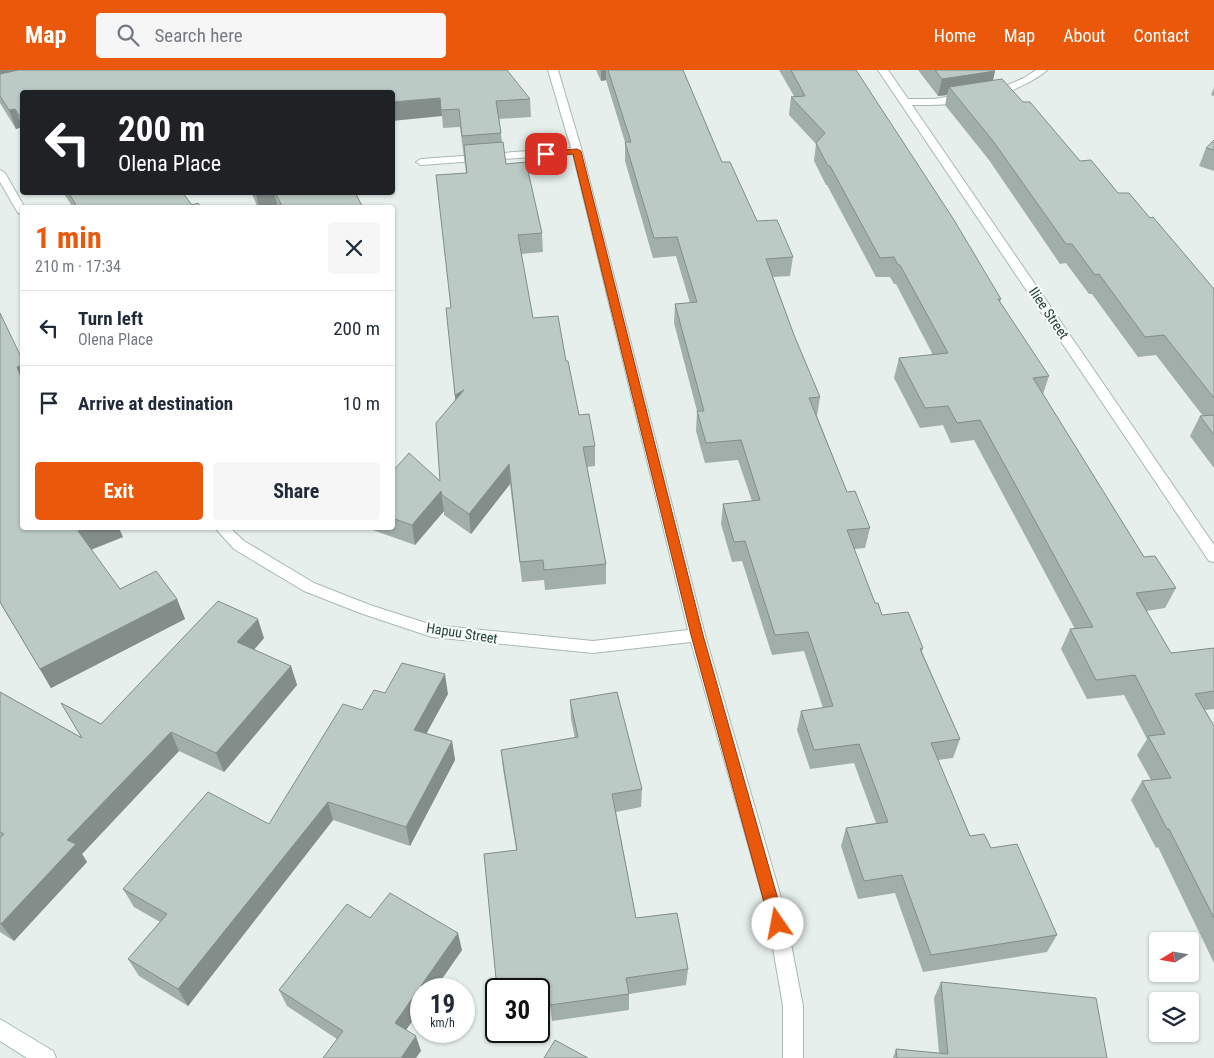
<!DOCTYPE html>
<html lang="en">
<head>
<meta charset="utf-8">
<style>
	body { margin:0; font-family:"Roboto Condensed",sans-serif; background:#f6f6f7; color:#1f2937; height:100vh; display:flex; flex-direction:column; font-size:19px; white-space:nowrap }
	* { box-sizing:border-box; margin:0 }
	p { font-size:16px; color:#747a83 }
	.icon { flex:none; width:28px; height:28px; fill:none; stroke:currentColor; stroke-width:2; stroke-linecap:round; stroke-linejoin:round }
	.map { position:relative; flex:1; overflow:hidden }
	.drawer { position:absolute; left:20px; top:135px; width:375px; height:325px; display:flex; flex-direction:column; background:#fff; border-radius:5px; box-shadow:0 1px 4px #0004 }
	.drawer>* { flex:none }
	.guide { position:absolute; left:20px; top:20px; width:375px; height:105px; border-radius:5px; box-shadow:0 1px 4px #0004; background:#202124; color:#fff; overflow:hidden }
	.needle { width:32px; rotate:259deg }
	.buttons { position:absolute; left:1149px; top:862px; display:grid; gap:10px }
	.buttons a { display:grid; place-items:center; width:50px; height:50px; border-radius:5px; background:#fff; box-shadow:0 1px 4px #0004; font-size:25px }
	.speed { position:absolute; left:410px; top:908px; display:flex; gap:10px; font-size:25px; font-weight:700; text-align:center }
	.speed>* { display:grid; place-content:center; width:65px; height:65px; border-radius:50%; background:#fff; box-shadow:0 1px 4px #0004; line-height:1 }
	.speed small { font-size:12px; font-weight:400 }
	.speed .limit { border:2px solid #111; border-radius:8px; background:#fff; color:#111 }
	.pin { position:absolute; display:grid; place-items:center; width:42px; height:42px; color:#fff; margin:-21px; border-radius:10px; box-shadow:0 2px 8px #0006 }
	.me { position:absolute; width:55px; margin:-28px; rotate:348deg; stroke-linejoin:round; filter:drop-shadow(0 0 4px #0008) }
	.turn { display:flex; align-items:center; gap:18px; height:105px; padding:0 15px; font-size:22px }
	.turn .icon { width:65px; height:65px; stroke-width:2.5 }
	.turn b { display:block; font-size:35px; line-height:42px }
	.round { display:grid; place-items:center; flex:none; width:52px; height:52px; border-radius:5px; background:#f6f6f7 }
	.headline { display:flex; align-items:center; justify-content:space-between; height:85px; padding:0 15px }
	h1 { font-size:30px; font-weight:700; line-height:38px; color:#ea580c }
	.primary-button { display:flex; gap:10px; margin-top:auto; padding:10px 15px }
	.primary-button a { flex:1; height:58px; border-radius:5px; background:#ea580c; color:#fff; font-size:20px; font-weight:700; line-height:58px; text-align:center }
	.primary-button a+a { background:#f6f6f7; color:#1f2937 }
	ul { padding:0; list-style:none }
	li { display:flex; align-items:center; gap:15px; height:75px; padding:0 15px; border-top:1px solid #e0e1e3 }
	li div { flex:1 }
	li b { display:block; font-size:19px }
	li em { font-style:normal }
	header { display:flex; align-items:center; gap:30px; box-sizing:border-box; height:70px; padding:0 25px; background:#ea580c; color:#fff }
	header strong { font-size:24px }
	nav { display:flex; gap:28px; margin-inline-start:auto; font-size:18px }
	.search { width:350px; height:45px; background:#f6f6f7; display:flex; align-items:center; gap:12px; box-sizing:border-box; padding:0 18px; border-radius:5px; color:#747a83; font-size:19px }
	.map>svg:first-child { display:block }
	.lines { fill:none; stroke-linecap:round; stroke-linejoin:round }
	.street-casing { stroke:#a8b8b2; stroke-width:2 }
	.secondary-casing { stroke:#a4bbb3; stroke-width:2 }
	.street { fill:#fff; fill-rule:evenodd }
	.secondary { fill:#fff; fill-rule:evenodd }
	.wall { fill:#a1aea9 }
	.shaded-wall { fill:#838d89 }
	.building { fill:#bbcac4; stroke:#838d89 }
	.route { fill:#ea580c; stroke:#983908 }
	.labels { text-anchor:middle; dominant-baseline:central; stroke-width:4.5; stroke-linejoin:round; paint-order:stroke }
	.street-label { font-size:14px; fill:#24423a; stroke:#f7fbf9 }
</style>
</head>
<body>
<header>
<strong>Map</strong>
<div class="search"><svg class="icon" aria-label="search" viewBox="0 0 24 24"><circle cx="10" cy="10" r="6"/><path d="M15 15l6 6"/></svg>Search here</div>
<nav><a>Home</a><a>Map</a><a>About</a><a>Contact</a></nav>
</header>
<div class="map">
<svg width="1214" height="988" viewBox="0 0 1214 988">
	<rect width="100%" height="100%" fill="#e6efeb"/>
	<g class="lines">
		<defs>
			<path id="street" d="M548 0H558L582 81 705 565 784 838 803 936V988H783V936L766 838 691 572 593 583 432 567 360 543 304 521 234 479 215 458H230L244 471 314 513 370 535 432 555 593 571 688 560 573 84 421 95 416 92 421 89 571 78Z
				M878 0H888L908 29H934L966 24 971 27C960 36 926 35 912 35L1214 475V492L1209 491Z
				M1036 0H1047C1038 9 1001 28 989 26L987 24 1024 8Z
				M0 100 5 103 25 138H22V144L18 143 0 112Z"/>
			<path id="secondary" d="M0 949 53 981 56 988H27L0 971Z"/>
		</defs>
		<use href="#street" class="street-casing"/>
		<use href="#secondary" class="secondary-casing"/>
		<use href="#street" class="street"/>
		<use href="#secondary" class="secondary"/>
	</g>
	<path class="wall" d="M0 0 530 29 531 47 499 49 502 72 506 94 542 163 543 182 521 184 533 248 566 291 579 345 595 376V396L587 397 606 494V514L545 520 544 510 522 512 510 414 471 464 444 445V441L415 475 367 458H392V402L440 411 455 331 451 238 466 103 460 57 443 58 442 46 392 22H22V58V57L16 59 0 33Z
		M596 0H683L722 92 757 151 793 187 790 206 773 207 794 265 820 327 817 346 847 422 870 458 865 478 854 479 875 533 882 545 923 578 922 582 960 669 953 688 938 690 970 766 991 778 1057 865 1047 882 923 902 895 823 858 829 841 776 846 758 876 753 854 693 810 699 797 660 801 641 823 638 804 581 772 585 742 491 732 492 721 454 723 434 752 431 738 390 705 393 696 361 697 341 674 253 675 234 690 233 676 186 653 188 625 91V72L606 10 601 11Z
		M779 0H856L1001 229 1000 232 1049 306 1043 324 1144 487 1176 518 1165 538 1146 541 1171 583 1214 578V639L1205 640 1214 656V893L1158 777 1156 778 1131 730 1142 711 1151 710 1137 685 1147 669 1124 625 1087 629 1061 579 1070 559H1075L974 370 951 373 943 355 920 358 894 308 899 288 933 285 896 214H894L890 207H876L827 115H826L814 91 816 74 789 45 791 27 794 26Z
		M918 0H994L995 1 993 10 1023 32 1080 91 1118 123 1150 148 1214 219V398L1190 366 1200 346H1203L1156 285 1138 287 1092 224H1089L1066 193 1060 194 989 90 945 35 947 25 938 26Z
		M1214 17V26L1211 25Z
		M1214 70V101L1199 96 1206 78Z
		M63 122H182L192 135 202 138H73Z
		M251 122H355L363 138H258Z
		M0 243 22 458 123 467 91 480 120 519 177 529 185 549 51 618 0 533Z
		M264 568 254 580 291 596 297 615 224 702 179 681 82 784 87 792 14 871 0 862V622L81 667 61 633 101 654Z
		M385 623 448 624 426 663 452 671 455 690 410 776 333 750 188 936 139 906 128 889 160 852 134 837 123 819 269 754 362 640Z
		M570 630 642 719 641 737 616 742 636 848 688 899 686 915 629 924V940L552 951 550 934 539 935V919L503 699 501 680 575 668 571 649Z
		M370 848 462 880 406 960 421 981 337 969 287 936 279 920Z
		M941 912 1107 988H893L896 979 939 983 934 928Z"/>
	<path class="shaded-wall" d="M0 0H57L0 14Z
		M601 0H606V10L601 11Z
		M995 1 991 19 949 17 947 25 938 26 942 9Z
		M440 28 442 46 392 51V32Z
		M15 39 22 57 16 59 9 40Z
		M263 122H274L278 138H259L256 124Z
		M22 295V310L17 297Z
		M464 320 457 345 455 325Z
		M509 394 510 414 471 464 469 444Z
		M441 421 444 441 415 475 412 455Z
		M88 458H119L123 467 87 481 78 461Z
		M177 529 185 549 51 618 40 599Z
		M258 549 264 568 243 592 237 572Z
		M291 596 297 615 224 702 216 683Z
		M445 604 448 624 418 679 414 660Z
		M171 662 179 681 82 784 87 792 14 871 1 854 67 770Z
		M452 671 455 690 410 776 406 757Z
		M328 732 333 750 188 936 178 919Z
		M458 863 462 880 435 919H421V938L400 969 395 953Z
		M416 966 421 981 416 988H401Z"/>
	<path class="building" d="M18 0H507L530 29 496 31 501 63 462 66 459 39 441 40 440 28 392 32V22H380V21L363 22H22V50L15 39 9 40 0 26V4Z
		M608 0H683L722 92H730L757 151 777 150 793 187 766 189 794 265 820 327 809 328 847 422 855 421 870 458 847 460 875 533H878L882 545 908 542 923 578 920 579 960 669 931 673 970 766 984 764 991 778 1017 774 1057 865 931 885 902 805 864 811 846 758 888 752 859 674 814 680 801 641 833 636 808 562 775 565 745 471 734 472 723 434 760 430 741 370 706 373 697 341H704L675 234 697 232 677 167 654 168 625 72H631Z
		M791 0H856L954 150 1001 229H998L1049 306 1033 308 1144 487 1155 486 1176 518 1136 523 1171 583 1214 578V621L1195 624 1214 656V848L1169 759H1167L1142 711 1171 708 1148 666 1165 664 1135 605 1096 610 1070 559 1093 557 980 350 957 353 948 336 925 338 899 288 948 283 900 195H898L894 187 880 188 830 96H828L816 73 825 63 791 27 805 26Z
		M935 0H994L995 1 942 9Z
		M1002 9 1023 32H1030L1080 91 1091 90 1118 123H1129L1150 148 1153 147 1214 219V328L1164 265 1145 267 1099 204 1095 205 1072 174H1066L993 71 949 17Z
		M1214 70V80L1206 78Z
		M503 72 506 94 526 92 542 163 518 165 533 248 558 246 566 291H568L579 345 589 344 595 376 583 377 606 494 544 500 543 490 520 492 509 394 469 444 442 425 441 421 412 455 392 448V402L409 383 440 411 436 353 464 320 455 325 446 238H451L436 105 467 103 464 75Z
		M68 122H182L192 135 198 133 202 138H78Z
		M275 122H355L363 138H283Z
		M0 243 22 289V295L17 297 22 310V458H88L78 461 120 519 156 501 177 529 40 599 0 532Z
		M1214 345V365L1200 346Z
		M218 531 258 549 237 572 291 596 216 683 171 662 67 770 76 774 1 854 0 853V768L4 764 0 762V622L82 668 61 633 101 654Z
		M402 593 445 604 414 660 452 671 406 757 328 732 178 919 128 889 167 844 123 819 208 722 269 754 343 634 362 640 374 620 385 623Z
		M617 622 642 719 612 724 636 848 677 843 688 899 626 908 629 924 550 935 548 917 539 919H497L484 784 517 780 501 680 578 667 570 630Z
		M390 823 458 863 395 953 416 966 401 988H323L343 961 279 920 347 834 370 848Z
		M941 912 1096 928 1107 988H897L896 979 948 984Z
		M555 970 588 988H544Z"/>
	<path class="route" d="M577 79 581 81 703 565 785 854 783 859 778 861 772 859 770 854 691 565 573 84 546 86 542 84 546 81Z"/>
	<g class="labels">
		<g class="street-label">
			<text transform="translate(1049 243) rotate(56)">Iliee Street</text>
			<text transform="translate(462 563) rotate(9)">Hapuu Street</text>
		</g>
	</g>
</svg>
<div class="buttons">
<a><svg class="needle" viewBox="-14 -14 28 28"><path d="M0-13l5 13h-10z" fill="#e53935"/><path d="M0 13l5-13h-10z" fill="#747a83"/></svg></a>
<a><svg class="icon" aria-label="layers" viewBox="0 0 24 24"><path d="M12 4l9 5-9 5-9-5zM3 14l9 5 9-5"/></svg></a>
</div>
<div class="speed"><div>19<small>km/h</small></div><div class="limit">30</div></div>
<div class="pin" style="left:546px;top:84px;background:#d93025"><svg class="icon" aria-label="arrive" viewBox="0 0 24 24"><path d="M6 21V4h12l-3 4 3 4H6"/></svg></div>
<svg class="me" style="left:778px;top:854px" viewBox="-20 -20 40 40"><circle r="19" fill="#fff"/><path d="M0-13L10 11 0 6-10 11z" fill="#ea580c"/></svg>
<div class="guide">
<div class="turn"><svg class="icon" aria-label="left" viewBox="0 0 24 24"><path d="M17 20v-9H6M10 6l-5 5 5 5"/></svg><div><b>200 m</b>Olena Place</div></div>
</div>
<section class="drawer">
<div class="headline"><div><h1>1 min</h1><p>210 m · 17:34</p></div><a class="round"><svg class="icon" aria-label="close" viewBox="0 0 24 24"><path d="M6 6l12 12M18 6L6 18"/></svg></a></div>
<ul>
<li><svg class="icon" aria-label="left" viewBox="0 0 24 24"><path d="M17 20v-9H6M10 6l-5 5 5 5"/></svg><div><b>Turn left</b><p>Olena Place</p></div><em>200 m</em></li>
<li><svg class="icon" aria-label="arrive" viewBox="0 0 24 24"><path d="M6 21V4h12l-3 4 3 4H6"/></svg><div><b>Arrive at destination</b></div><em>10 m</em></li>
</ul>
<div class="primary-button"><a>Exit</a><a>Share</a></div>
</section>
</div>
</body>
</html>
